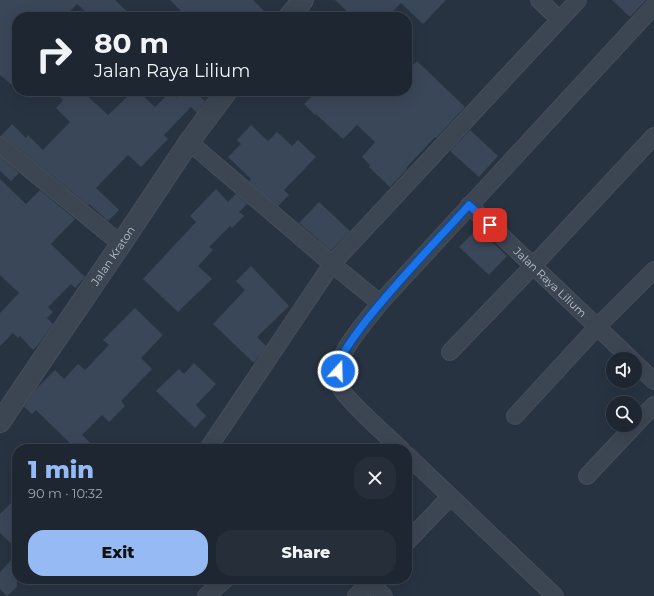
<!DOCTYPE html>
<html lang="en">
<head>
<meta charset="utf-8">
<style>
	body { margin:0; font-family:Montserrat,sans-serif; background:#262e3a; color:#f1f3f6; height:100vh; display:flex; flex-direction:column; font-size:15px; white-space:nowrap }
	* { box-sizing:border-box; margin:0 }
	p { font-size:13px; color:#a1a5ac }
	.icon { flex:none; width:22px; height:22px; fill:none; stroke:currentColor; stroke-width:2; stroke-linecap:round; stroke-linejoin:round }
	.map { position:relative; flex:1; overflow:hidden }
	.drawer { position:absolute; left:12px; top:444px; width:400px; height:140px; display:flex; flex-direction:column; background:#1e2632; border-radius:16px; box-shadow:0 4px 16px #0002,0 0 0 1px #3c434d }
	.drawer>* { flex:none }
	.top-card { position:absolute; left:12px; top:12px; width:400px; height:84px; border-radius:16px; box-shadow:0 4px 16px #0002,0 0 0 1px #3c434d; background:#1e2632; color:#f1f3f6; overflow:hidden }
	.tools { position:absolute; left:606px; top:352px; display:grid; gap:8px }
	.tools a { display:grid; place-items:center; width:36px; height:36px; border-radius:50%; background:#1e2632; box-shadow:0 4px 16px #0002,0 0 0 1px #3c434d; font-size:20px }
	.pin { position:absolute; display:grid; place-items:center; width:34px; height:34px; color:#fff; margin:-17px; border-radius:8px; box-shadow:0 2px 6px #0006 }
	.me { position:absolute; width:44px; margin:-22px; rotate:20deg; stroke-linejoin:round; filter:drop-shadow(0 0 3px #0008) }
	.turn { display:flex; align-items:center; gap:14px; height:84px; padding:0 16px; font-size:18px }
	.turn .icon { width:52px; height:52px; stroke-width:2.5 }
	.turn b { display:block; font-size:28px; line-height:34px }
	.round { display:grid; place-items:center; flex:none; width:42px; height:42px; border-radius:16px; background:#262e3a }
	.head { display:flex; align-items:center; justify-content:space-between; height:68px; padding:0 16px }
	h1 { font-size:24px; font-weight:800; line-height:30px; color:#96baf4 }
	.button { display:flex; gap:8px; margin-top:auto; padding:8px 16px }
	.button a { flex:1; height:46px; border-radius:16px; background:#96baf4; color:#111; font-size:16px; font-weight:800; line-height:46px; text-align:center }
	.button a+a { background:#262e3a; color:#f1f3f6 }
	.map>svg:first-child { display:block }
	.building { fill:#3a4758 }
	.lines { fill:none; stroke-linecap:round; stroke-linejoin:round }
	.minor-casing { stroke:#464e5b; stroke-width:18 }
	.tertiary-casing { stroke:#464e5b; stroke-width:22 }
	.minor { stroke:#3c4552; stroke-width:16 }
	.tertiary { stroke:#3c4552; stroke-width:20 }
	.route-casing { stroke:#114b97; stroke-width:10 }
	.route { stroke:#1a73e8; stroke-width:7 }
	.labels { text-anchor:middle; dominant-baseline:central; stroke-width:4; stroke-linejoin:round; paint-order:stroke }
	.street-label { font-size:11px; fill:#b9c0cb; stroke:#212a37 }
</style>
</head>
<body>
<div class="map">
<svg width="654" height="596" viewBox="0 0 654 596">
	<rect width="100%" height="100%" fill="#283342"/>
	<path class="building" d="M0 0H115L133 17H91L77 4 65 17H17V89L0 75Z
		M170 0H253L270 17H187Z
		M335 0H446L423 24 401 3 387 17H353Z
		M612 0H646L630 17Z
		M417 61 465 107 436 138 435 137 406 168 407 169 390 187 369 167 370 165 362 157 375 142 357 125 343 139 316 114 315 115 304 104 317 91H407V71Z
		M53 91H82L108 115 133 91H138L155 107 170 92 177 98 183 91H194L205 101 197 113 191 107 164 135 168 139 141 167 128 155 96 188 119 210 108 221 89 204 88 205 6 138 1 136 12 124 26 138 28 135 43 150 70 122 56 108 63 100Z
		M251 125 268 141 277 132 292 146 298 140 316 157 284 190 289 195 278 206 249 181 251 179 228 157 241 144 237 140Z
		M470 130 498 156 479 177 450 151Z
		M0 157 19 173 11 181 0 171Z
		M0 179 26 204 40 190 75 219 51 244 85 277 75 288 71 284 48 307 53 312 47 318 53 324 39 344 33 350 20 336 18 338 13 333 0 346V313L19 293 0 275Z
		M216 189 228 202 236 194 247 204 239 212 244 216 232 228 230 226 209 247 213 250 198 266 212 279 178 312 143 279 196 222 190 216Z
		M319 202 350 231 331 251 299 223Z
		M478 228 507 256 489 275 459 247Z
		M251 266 289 306 257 337 266 346 254 363 213 324 245 290 236 281Z
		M135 308 163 335 141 358 152 369 121 401 125 406 109 422 102 415 82 435 97 449H76L36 410 32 414 24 407 36 389 55 370 64 379 78 364 85 370 109 345 103 340Z
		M194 363 216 384 196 405 206 416 195 428 156 391 179 369 184 374Z
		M17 497V549L0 533V514Z
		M17 554V587L7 596 0 589V572Z"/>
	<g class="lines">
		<defs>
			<g id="minor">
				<path d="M539 0 559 19"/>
				<path d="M189 142 332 264 380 303"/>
				<path d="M0 145 121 244"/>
				<path id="s1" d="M469 205 631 359"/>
				<path d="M450 352 533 266 654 136"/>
				<path d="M635 363 654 381"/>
				<path d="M515 416 597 327 654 270"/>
				<path d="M635 425 654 405"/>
				<path d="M209 447 332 264 578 0"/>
				<path d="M401 449C389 438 337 392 336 379 335 354 366 322 380 303L654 6"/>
				<path d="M407 455 555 596"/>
				<path d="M587 476 635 425"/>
				<path d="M407 542 450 497"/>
				<path d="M366 579 384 596"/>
				<path d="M206 596 226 579"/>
				<path d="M356 596 373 579"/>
			</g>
			<g id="tertiary">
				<path d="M289 17 303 0"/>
				<path id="s2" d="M0 422 121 244 189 142 227 91"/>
			</g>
		</defs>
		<use href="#minor" class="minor-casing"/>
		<use href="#tertiary" class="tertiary-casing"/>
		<use href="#minor" class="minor"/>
		<use href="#tertiary" class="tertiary"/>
	</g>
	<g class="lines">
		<defs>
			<path id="route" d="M338 371C340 354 352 340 362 326 395 283 433 245 469 205L490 225"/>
		</defs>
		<use href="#route" class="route-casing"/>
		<use href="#route" class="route"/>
	</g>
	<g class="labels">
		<g class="street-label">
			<text stroke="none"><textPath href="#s2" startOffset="201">Jalan Kraton</textPath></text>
			<text stroke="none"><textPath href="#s1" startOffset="112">Jalan Raya Lilium</textPath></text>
		</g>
	</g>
</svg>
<div class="tools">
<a><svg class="icon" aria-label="sound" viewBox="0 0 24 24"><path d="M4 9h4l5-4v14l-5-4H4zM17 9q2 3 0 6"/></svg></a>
<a><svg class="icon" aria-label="search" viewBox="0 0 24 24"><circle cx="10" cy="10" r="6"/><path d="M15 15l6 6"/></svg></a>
</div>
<div class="pin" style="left:490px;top:225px;background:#d93025"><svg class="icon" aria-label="arrive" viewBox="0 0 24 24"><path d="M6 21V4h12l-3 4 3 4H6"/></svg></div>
<svg class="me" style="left:338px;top:371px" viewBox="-20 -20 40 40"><circle r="17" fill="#1a73e8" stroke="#fff" stroke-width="3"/><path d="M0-11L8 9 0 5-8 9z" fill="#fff"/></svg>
<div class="top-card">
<div class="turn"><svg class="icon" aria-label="right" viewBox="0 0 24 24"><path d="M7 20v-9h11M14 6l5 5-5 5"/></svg><div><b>80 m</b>Jalan Raya Lilium</div></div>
</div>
<section class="drawer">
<div class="head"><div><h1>1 min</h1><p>90 m · 10:32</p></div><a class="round"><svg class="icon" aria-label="close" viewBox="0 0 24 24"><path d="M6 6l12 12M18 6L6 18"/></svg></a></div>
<div class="button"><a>Exit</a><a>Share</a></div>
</section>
</div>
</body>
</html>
